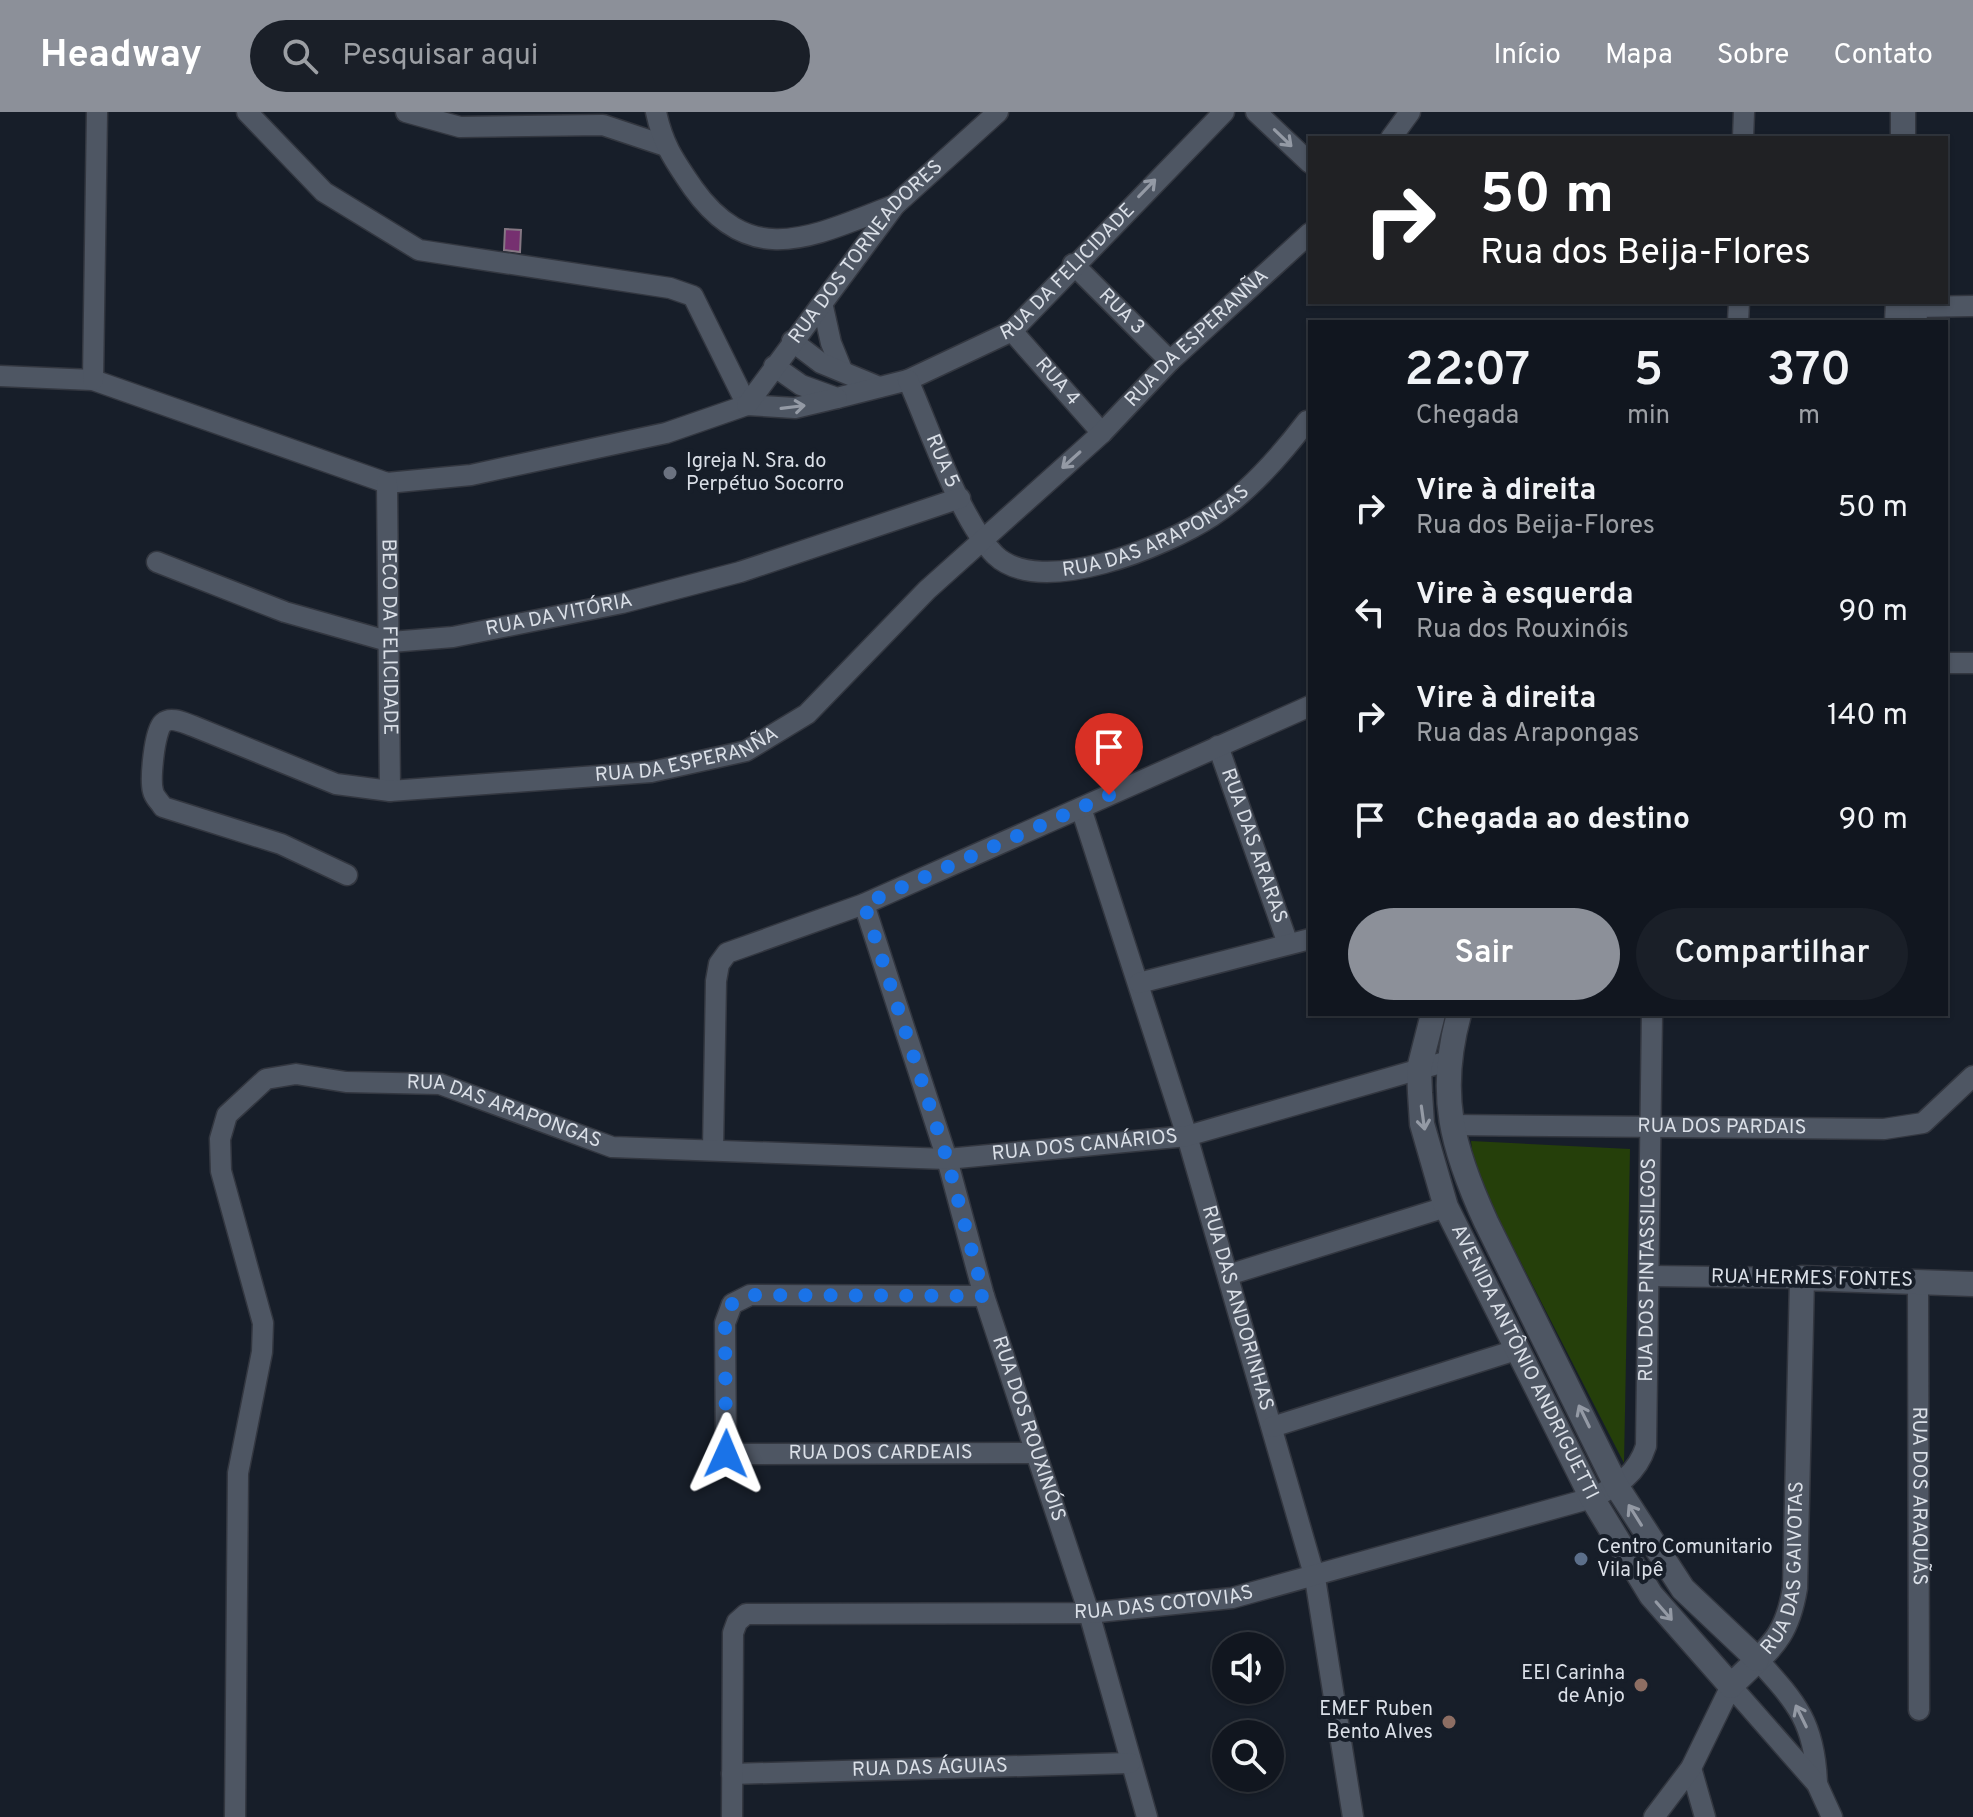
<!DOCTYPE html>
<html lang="pt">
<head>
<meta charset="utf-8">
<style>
	body { margin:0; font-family:Overpass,sans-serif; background:#1a1f28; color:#f1f3f6; height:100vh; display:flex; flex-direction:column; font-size:30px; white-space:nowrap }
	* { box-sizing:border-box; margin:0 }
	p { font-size:26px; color:#9c9fa4 }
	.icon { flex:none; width:44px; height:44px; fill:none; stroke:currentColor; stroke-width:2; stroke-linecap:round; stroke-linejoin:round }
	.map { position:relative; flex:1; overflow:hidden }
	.panel { position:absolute; left:1308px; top:208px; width:640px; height:696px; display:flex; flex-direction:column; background:#11161f; border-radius:0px; box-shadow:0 2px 6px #0004,0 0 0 2px #30353d }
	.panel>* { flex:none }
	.banner { position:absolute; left:1308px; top:24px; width:640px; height:168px; border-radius:0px; box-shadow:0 2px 6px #0004,0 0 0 2px #30353d; background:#202124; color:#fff; overflow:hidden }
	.controls { position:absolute; left:1212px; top:1520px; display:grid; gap:16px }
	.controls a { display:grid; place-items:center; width:72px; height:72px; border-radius:50%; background:#11161f; box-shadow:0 2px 6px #0004,0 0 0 2px #30353d; font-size:40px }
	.pin { position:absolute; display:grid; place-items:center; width:68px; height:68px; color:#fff; margin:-82px -34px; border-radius:50% 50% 50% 0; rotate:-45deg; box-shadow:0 0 8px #0007 }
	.pin .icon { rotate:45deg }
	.me { position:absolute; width:88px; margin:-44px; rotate:1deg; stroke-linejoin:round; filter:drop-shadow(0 0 6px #0008) }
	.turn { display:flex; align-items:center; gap:28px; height:168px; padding:0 40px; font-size:36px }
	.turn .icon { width:104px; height:104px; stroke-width:2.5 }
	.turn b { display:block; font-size:56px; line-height:68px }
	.eta { display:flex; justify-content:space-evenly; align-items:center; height:136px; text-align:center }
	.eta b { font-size:48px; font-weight:600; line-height:56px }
	.cta { display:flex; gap:16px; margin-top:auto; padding:16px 40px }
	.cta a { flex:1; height:92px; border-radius:48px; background:#8c9099; color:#fff; font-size:32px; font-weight:600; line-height:92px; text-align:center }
	.cta a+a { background:#1a1f28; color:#f1f3f6 }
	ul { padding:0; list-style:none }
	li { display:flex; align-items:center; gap:24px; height:104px; padding:0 40px }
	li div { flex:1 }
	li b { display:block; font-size:30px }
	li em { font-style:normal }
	header { display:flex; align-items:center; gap:48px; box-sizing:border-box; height:112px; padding:0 40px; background:#8c9099; color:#fff }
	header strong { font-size:38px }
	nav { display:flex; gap:44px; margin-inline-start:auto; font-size:28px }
	.search { width:560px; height:72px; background:#1a1f28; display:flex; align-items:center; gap:20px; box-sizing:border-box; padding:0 28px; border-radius:44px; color:#9c9fa4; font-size:30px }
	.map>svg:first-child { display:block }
	.green { fill:#253f0a }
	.building { fill:#763070; stroke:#857783; stroke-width:2 }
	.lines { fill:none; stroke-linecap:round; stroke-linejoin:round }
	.street-casing { stroke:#333740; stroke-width:23 }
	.secondary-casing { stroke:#333740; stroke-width:27 }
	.street { stroke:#4e5663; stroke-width:20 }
	.secondary { stroke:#4e5663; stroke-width:24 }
	.oneway { stroke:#949aa5 }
	.route { stroke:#1a73e8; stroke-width:14; stroke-dasharray:0 25.2 }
	.worship-dot { fill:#6b7280; stroke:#171e29; stroke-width:3 }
	.service-dot { fill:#5c6f8a; stroke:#171e29; stroke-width:3 }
	.education-dot { fill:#8d6e63; stroke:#171e29; stroke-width:3 }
	.labels { text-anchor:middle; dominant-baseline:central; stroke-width:8; stroke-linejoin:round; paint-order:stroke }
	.street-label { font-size:20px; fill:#dadfe7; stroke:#171e29 }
	.poi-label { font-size:20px; fill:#dadfe7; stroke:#171e29; text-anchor:start }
</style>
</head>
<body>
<header>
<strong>Headway</strong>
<div class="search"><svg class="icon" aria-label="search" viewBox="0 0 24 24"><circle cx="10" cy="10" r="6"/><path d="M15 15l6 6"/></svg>Pesquisar aqui</div>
<nav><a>Início</a><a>Mapa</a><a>Sobre</a><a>Contato</a></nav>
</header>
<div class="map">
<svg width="1973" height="1705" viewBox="0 0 1973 1705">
	<rect width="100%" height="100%" fill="#171e29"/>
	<path class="green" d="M1471 1029 1630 1037 1624 1351 1475 1061Z"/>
	<path class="building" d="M505 117 521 118 520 140 504 138Z"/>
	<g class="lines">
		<defs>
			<g id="street">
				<path d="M247 0 324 80 419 138 670 176 693 184 747 293"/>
				<path d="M406 0 460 15 603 13 663 33"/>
				<path d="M656 0C663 33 674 48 693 76 753 160 816 122 895 93"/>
				<path d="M1256 0 1310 51"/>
				<path d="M1391 26 1410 0"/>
				<path d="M1743 26 1744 0"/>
				<path id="s1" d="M1073 152 1170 249"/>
				<path d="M823 195 831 231 842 258"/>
				<path d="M1915 195 1973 194"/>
				<path d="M1738 210 1739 190"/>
				<path id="s2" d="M1012 219 1102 321"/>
				<path d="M792 229 821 251 879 275"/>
				<path id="s3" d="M774 254 801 273 837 286 908 268 1012 219 1224 0"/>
				<path d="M0 264 93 268 387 371 471 363 666 321 747 293 795 296 837 286"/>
				<path d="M93 268 97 0"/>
				<path id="s4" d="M908 268C929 315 960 408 995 443 1041 487 1166 434 1212 404 1248 381 1281 343 1307 309"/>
				<path id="s5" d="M747 293 895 93 998 0"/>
				<path id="s6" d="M387 371 390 679"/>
				<path id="s7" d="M157 450 285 500 391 530 453 525 622 491 740 460 960 386"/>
				<path d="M1946 551H1973"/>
				<path id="s8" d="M1218 634 1288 832"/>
				<path id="s9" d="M1081 696 1187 1024 1315 1466 1353 1705"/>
				<path id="s10" d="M347 763 281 732 163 695C160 690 154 685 153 679 150 668 154 619 163 611 171 604 184 611 193 614L336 672 390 679 651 660 746 639 807 602 927 478 1102 321 1170 249 1310 121"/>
				<path id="s11" d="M864 792 947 1047 984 1184 1089 1501 1147 1705"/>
				<path d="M1139 871 1310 827"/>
				<path id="s12" d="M1452 1013 1884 1017 1923 1011 1973 964"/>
				<path d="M713 1037 716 869 719 852 727 841 864 792 1310 594"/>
				<path d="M1228 1163 1446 1095"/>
				<path d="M1651 1164 1802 1166"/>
				<path id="s13" d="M1918 1170 1919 1598"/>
				<path id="s14" d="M984 1184 750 1183 732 1192 725 1211 726 1342 1034 1341"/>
				<path d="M1272 1315 1516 1238"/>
				<path d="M1757 1547C1797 1591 1815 1611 1817 1672"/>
				<path d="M1691 1656 1705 1705"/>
				<path id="s15" d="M732 1662 1130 1651"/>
				<path id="s16" d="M235 1705 238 1361 262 1240 263 1211 221 1059 220 1027 227 1003 266 967 296 962 346 970 440 972 612 1035 947 1047 1187 1024 1448 949"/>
				<path id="s17" d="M732 1705 733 1521 737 1510 746 1502 1089 1501 1232 1486 1592 1386C1618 1374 1637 1362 1646 1334L1652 902"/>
				<path d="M1654 1705 1691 1656 1731 1574 1817 1672 1832 1705"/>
			</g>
			<g id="secondary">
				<path d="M1903 0V26"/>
				<path d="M1914 190 1915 210"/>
				<path d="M1897 210 1898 190"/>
				<path id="s18" d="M1433 902 1419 957 1420 981 1422 1012 1446 1095 1592 1386 1651 1483 1731 1574C1767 1537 1786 1530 1795 1476L1802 1166 1973 1172"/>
				<path d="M1459 902C1437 982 1452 1036 1486 1110L1617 1375 1683 1477 1757 1547"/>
			</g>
		</defs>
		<use href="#street" class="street-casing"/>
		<use href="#secondary" class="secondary-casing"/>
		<use href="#street" class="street"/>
		<use href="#secondary" class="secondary"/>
	</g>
	<defs><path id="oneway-shaft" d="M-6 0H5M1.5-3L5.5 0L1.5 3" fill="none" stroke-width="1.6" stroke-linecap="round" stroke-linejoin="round" transform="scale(2)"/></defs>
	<g class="oneway">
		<use href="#oneway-shaft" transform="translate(1283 26) rotate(44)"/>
		<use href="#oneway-shaft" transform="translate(1147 76) rotate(-46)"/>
		<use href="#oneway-shaft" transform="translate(793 295) rotate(-7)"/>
		<use href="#oneway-shaft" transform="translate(1071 348) rotate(138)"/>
		<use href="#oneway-shaft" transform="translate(1423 1006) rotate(82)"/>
		<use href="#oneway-shaft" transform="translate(1584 1304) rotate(-116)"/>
		<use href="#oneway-shaft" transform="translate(1635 1403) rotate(-122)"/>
		<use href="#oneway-shaft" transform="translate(1664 1499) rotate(49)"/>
		<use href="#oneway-shaft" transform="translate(1801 1604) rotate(-116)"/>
	</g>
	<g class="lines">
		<path class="route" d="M726 1342 725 1211 732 1192 750 1183 984 1184 947 1047 864 792 1109 683"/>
	</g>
	<circle class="worship-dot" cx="670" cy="361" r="8"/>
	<circle class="service-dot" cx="1581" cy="1447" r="8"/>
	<g class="education-dot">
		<circle cx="1641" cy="1573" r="8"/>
		<circle cx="1449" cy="1610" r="8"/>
	</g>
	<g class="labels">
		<g class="street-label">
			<text stroke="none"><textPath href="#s5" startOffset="194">RUA DOS TORNEADORES</textPath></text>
			<text stroke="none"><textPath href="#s3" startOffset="340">RUA DA FELICIDADE</textPath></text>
			<text stroke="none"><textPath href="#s1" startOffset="68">RUA 3</textPath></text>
			<text stroke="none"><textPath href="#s10" startOffset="1498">RUA DA ESPERANÑA</textPath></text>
			<text stroke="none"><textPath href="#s2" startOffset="68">RUA 4</textPath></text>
			<text stroke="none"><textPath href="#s4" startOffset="88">RUA 5</textPath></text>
			<text stroke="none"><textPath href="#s4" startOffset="370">RUA DAS ARAPONGAS</textPath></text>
			<text stroke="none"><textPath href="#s7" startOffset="418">RUA DA VITÓRIA</textPath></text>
			<text stroke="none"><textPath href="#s6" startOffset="154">BECO DA FELICIDADE</textPath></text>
			<text stroke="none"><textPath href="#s10" startOffset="826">RUA DA ESPERANÑA</textPath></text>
			<text stroke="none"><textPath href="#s8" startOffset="106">RUA DAS ARARAS</textPath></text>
			<text stroke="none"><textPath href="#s16" startOffset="1008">RUA DAS ARAPONGAS</textPath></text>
			<text stroke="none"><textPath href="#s12" startOffset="270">RUA DOS PARDAIS</textPath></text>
			<text stroke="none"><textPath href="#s16" startOffset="1596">RUA DOS CANÁRIOS</textPath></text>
			<text stroke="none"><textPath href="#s17" startOffset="1322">RUA DOS PINTASSILGOS</textPath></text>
			<text transform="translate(1812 1167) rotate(1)">RUA HERMES FONTES</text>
			<text stroke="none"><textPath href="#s9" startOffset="524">RUA DAS ANDORINHAS</textPath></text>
			<text stroke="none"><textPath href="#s18" startOffset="372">AVENIDA ANTÔNIO ANDRIGUETTI</textPath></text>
			<text stroke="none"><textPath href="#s11" startOffset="550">RUA DOS ROUXINÓIS</textPath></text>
			<text stroke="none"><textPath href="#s14" startOffset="560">RUA DOS CARDEAIS</textPath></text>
			<text stroke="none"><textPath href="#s13" startOffset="214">RUA DOS ARAQUÃS</textPath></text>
			<text stroke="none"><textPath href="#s18" startOffset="896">RUA DAS GAIVOTAS</textPath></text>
			<text stroke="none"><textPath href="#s17" startOffset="626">RUA DAS COTOVIAS</textPath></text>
			<text stroke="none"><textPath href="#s15" startOffset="198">RUA DAS ÁGUIAS</textPath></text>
		</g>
		<g class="poi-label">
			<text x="686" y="350">Igreja N. Sra. do<tspan x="686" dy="23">Perpétuo Socorro</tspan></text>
			<text x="1597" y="1436">Centro Comunitario<tspan x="1597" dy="23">Vila Ipê</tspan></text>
			<text x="1625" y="1562" text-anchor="end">EEI Carinha<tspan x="1625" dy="23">de Anjo</tspan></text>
			<text x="1433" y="1598" text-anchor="end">EMEF Ruben<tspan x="1433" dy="23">Bento Alves</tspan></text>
		</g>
	</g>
</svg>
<div class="controls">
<a><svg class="icon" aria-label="sound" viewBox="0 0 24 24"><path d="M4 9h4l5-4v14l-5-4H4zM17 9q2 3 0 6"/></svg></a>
<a><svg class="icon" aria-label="search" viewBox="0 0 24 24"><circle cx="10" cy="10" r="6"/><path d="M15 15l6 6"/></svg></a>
</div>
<div class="pin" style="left:1109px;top:683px;background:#d93025"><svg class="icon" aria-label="arrive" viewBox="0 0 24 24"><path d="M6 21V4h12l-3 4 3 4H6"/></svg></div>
<svg class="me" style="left:726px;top:1342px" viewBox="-20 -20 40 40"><path d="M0-17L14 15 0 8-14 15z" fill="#1a73e8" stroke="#fff" stroke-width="4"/></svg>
<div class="banner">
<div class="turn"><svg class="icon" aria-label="right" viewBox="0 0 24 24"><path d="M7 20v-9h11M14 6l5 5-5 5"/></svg><div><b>50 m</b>Rua dos Beija-Flores</div></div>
</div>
<section class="panel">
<div class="eta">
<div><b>22:07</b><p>Chegada</p></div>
<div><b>5</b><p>min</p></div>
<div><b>370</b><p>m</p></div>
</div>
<ul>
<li><svg class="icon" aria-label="right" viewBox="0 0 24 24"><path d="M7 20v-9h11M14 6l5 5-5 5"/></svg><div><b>Vire à direita</b><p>Rua dos Beija-Flores</p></div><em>50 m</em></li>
<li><svg class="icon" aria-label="left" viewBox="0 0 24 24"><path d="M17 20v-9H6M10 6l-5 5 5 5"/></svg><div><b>Vire à esquerda</b><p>Rua dos Rouxinóis</p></div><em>90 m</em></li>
<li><svg class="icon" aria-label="right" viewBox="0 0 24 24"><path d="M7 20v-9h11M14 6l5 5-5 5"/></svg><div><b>Vire à direita</b><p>Rua das Arapongas</p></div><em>140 m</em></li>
<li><svg class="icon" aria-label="arrive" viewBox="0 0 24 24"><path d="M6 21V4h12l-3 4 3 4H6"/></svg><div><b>Chegada ao destino</b></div><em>90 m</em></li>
</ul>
<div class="cta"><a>Sair</a><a>Compartilhar</a></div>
</section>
</div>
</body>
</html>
